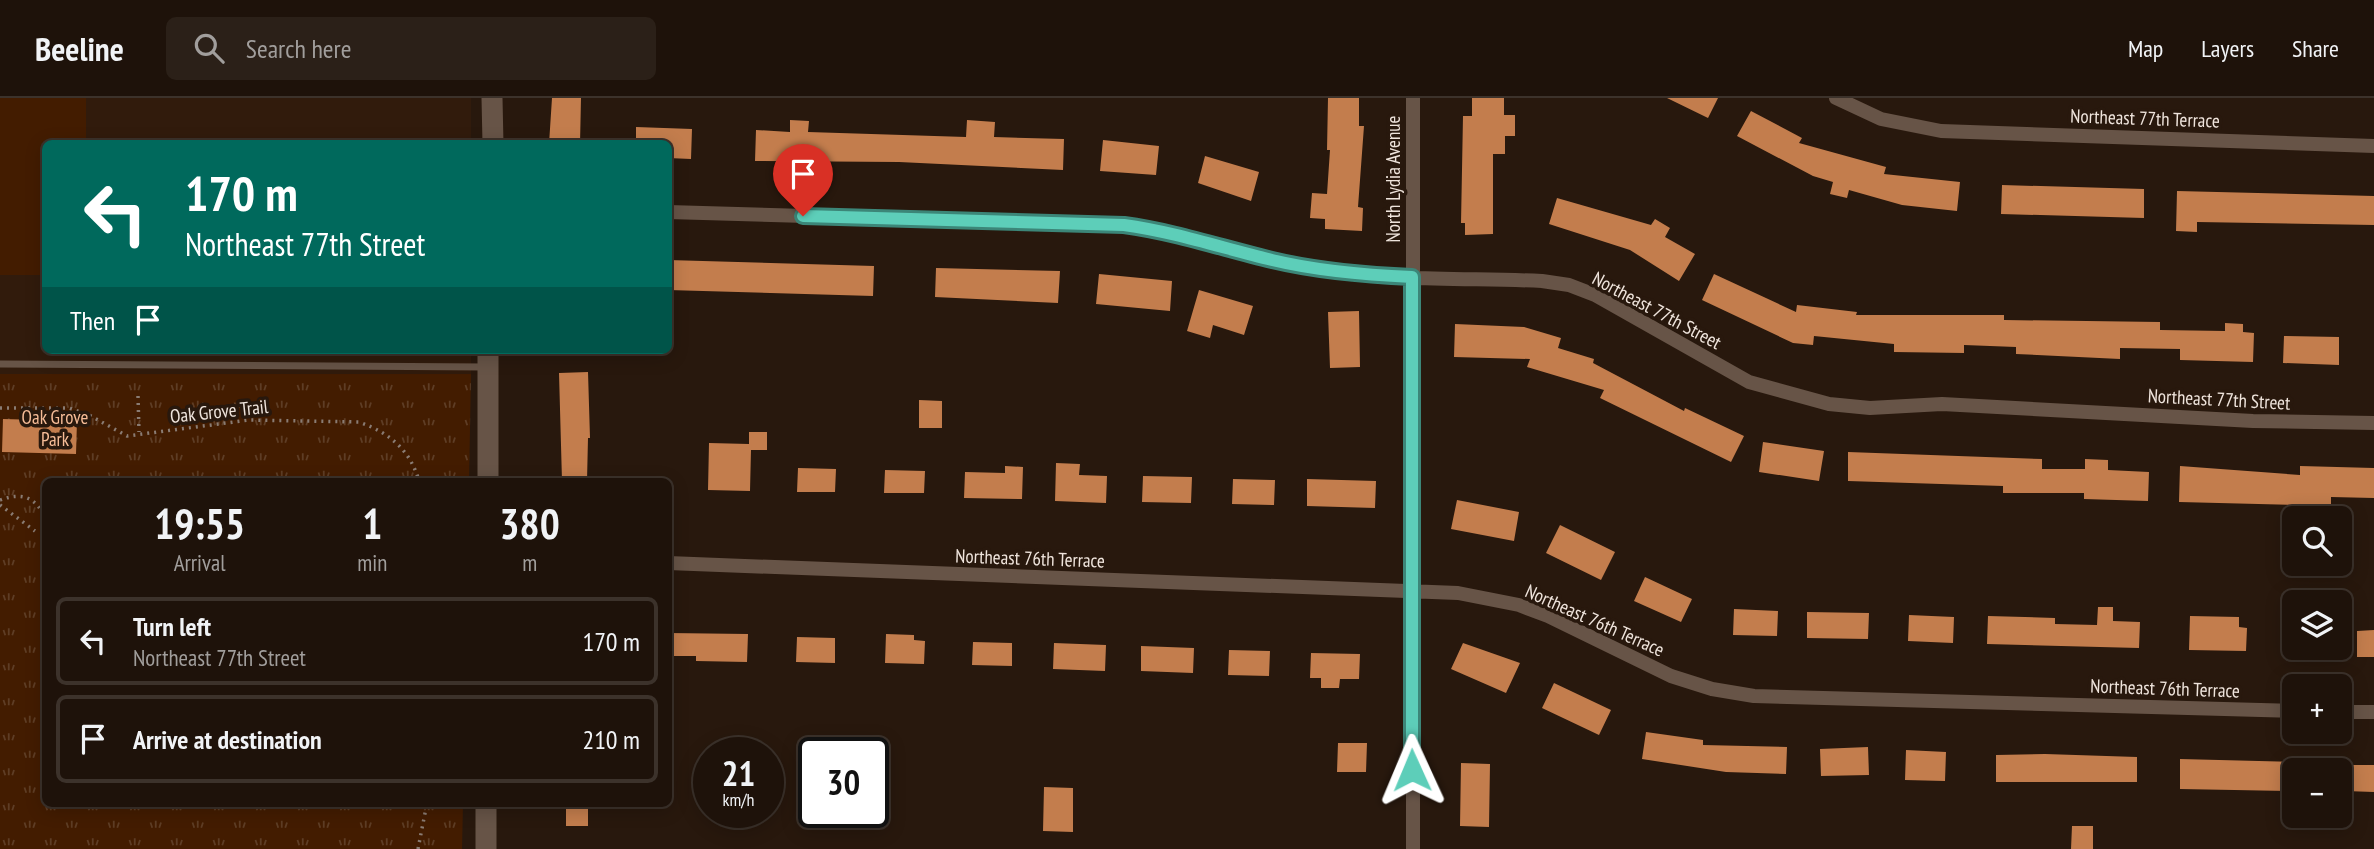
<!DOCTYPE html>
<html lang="en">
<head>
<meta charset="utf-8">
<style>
	body { margin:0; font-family:"PT Sans Narrow",sans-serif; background:#2b2018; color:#f1f3f6; height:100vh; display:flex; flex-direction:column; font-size:26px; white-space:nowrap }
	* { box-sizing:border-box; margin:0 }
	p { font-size:23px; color:#a19e9c }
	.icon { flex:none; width:38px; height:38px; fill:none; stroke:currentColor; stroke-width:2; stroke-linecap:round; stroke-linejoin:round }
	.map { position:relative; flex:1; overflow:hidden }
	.details { position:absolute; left:42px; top:380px; width:630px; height:329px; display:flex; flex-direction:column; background:#1e120a; border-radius:10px; box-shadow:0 4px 18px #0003,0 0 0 2px #3c322b }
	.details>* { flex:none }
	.banner { position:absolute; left:42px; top:42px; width:630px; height:214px; border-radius:10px; box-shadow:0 4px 18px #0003,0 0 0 2px #3c322b; background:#00695c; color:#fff; overflow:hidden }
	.buttons { position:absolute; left:2282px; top:408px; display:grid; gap:14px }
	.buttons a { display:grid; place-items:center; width:70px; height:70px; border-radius:10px; background:#1e120a; box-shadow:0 4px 18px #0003,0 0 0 2px #3c322b; font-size:35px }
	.speed { position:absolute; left:693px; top:639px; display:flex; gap:14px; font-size:35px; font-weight:700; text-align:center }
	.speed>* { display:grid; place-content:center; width:91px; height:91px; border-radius:50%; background:#1e120a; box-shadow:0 4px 18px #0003,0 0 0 2px #3c322b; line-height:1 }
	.speed small { font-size:18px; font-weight:400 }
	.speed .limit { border:4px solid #111; border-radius:10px; background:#fff; color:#111 }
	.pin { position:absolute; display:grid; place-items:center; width:60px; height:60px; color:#fff; margin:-72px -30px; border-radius:50% 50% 50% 0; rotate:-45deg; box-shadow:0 0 7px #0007 }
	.pin .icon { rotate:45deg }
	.me { position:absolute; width:77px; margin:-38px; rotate:359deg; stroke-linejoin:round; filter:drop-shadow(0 0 5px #0008) }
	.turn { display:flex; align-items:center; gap:24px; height:147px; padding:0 28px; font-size:32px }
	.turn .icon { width:91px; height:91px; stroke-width:2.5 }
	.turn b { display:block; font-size:49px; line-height:60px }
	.then { display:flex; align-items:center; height:66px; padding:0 28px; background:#0003; gap:14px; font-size:26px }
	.eta { display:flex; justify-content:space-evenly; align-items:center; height:119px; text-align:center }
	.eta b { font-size:42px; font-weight:700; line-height:49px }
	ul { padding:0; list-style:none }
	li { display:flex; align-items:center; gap:21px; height:88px; margin:0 14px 10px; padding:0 14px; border:4px solid #3c322b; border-radius:10px }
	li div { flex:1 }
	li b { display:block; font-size:26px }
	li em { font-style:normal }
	header { display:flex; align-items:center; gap:42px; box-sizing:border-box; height:98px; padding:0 35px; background:#1e120a; border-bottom:2px solid #3c322b }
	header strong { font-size:33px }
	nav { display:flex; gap:38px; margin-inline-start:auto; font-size:24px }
	.search { width:490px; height:63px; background:#2b2018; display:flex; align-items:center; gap:18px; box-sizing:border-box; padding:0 24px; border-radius:10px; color:#a19e9c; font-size:26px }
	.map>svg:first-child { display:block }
	.built { fill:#311b0c }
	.grass { fill:url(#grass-tufts) }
	.pitch { fill:#431c00 }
	.building { fill:#c37d4d }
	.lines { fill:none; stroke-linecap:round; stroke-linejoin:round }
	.path { stroke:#8a7c73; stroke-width:3.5; stroke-dasharray:2 5; stroke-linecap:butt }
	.lane { stroke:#675447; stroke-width:7 }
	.street { stroke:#675447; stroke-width:14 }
	.secondary { stroke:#675447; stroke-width:21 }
	.route-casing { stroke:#3c8678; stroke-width:18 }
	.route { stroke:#5dceb9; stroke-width:12 }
	.labels { text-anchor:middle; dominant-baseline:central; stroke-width:7; stroke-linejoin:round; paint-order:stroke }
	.street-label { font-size:19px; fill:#efe4dc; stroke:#28180d }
	.park-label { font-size:19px; fill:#f6bc97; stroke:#28180d }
</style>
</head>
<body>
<header>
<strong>Beeline</strong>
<div class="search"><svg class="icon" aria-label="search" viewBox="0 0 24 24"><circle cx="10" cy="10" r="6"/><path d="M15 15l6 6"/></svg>Search here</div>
<nav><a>Map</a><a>Layers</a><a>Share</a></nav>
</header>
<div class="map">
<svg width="2374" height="751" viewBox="0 0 2374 751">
	<defs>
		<pattern id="grass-tufts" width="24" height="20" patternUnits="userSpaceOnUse" patternTransform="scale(1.75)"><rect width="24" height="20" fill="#431c00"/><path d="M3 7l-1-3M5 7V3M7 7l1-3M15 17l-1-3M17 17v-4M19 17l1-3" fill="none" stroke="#5e3d25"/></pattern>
	</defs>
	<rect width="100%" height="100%" fill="#28180d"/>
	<path class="built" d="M0 0H471V45L46 46V252H471V276H0Z"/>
	<path class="grass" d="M0 276H471L469 383H46V705H463L462 751H0Z"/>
	<path class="pitch" d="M0 0H86V45L46 46 45 177H0Z"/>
	<path class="building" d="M552 0H581L580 46H549Z
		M1328 0H1359V28H1364L1358 109 1363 110 1362 133 1325 131V121L1310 120 1312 95 1327 96 1330 52H1327Z
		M1472 0H1504V17H1515V38H1505V56H1493V136L1465 137V125H1461L1463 18H1472Z
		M1667 0H1718L1708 20Z
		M1751 13 1802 40 1799 45 1886 69 1884 76 1960 84 1957 113 1902 107 1849 92 1847 100 1830 96 1833 84 1813 78 1737 38Z
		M790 22 809 23 808 34 966 39 967 22 995 24 994 39 1064 41 1063 72 899 64 755 63 756 32 790 34Z
		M636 29 692 31 691 61 668 60V46H636Z
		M1103 42 1159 48 1156 77 1100 73Z
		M1205 58 1259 74 1251 103 1198 85Z
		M2002 87 2144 91V120L2001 116Z
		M2177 93 2374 98V127L2197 124V134L2176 133Z
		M1557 100 1651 127 1655 121 1670 130 1665 139 1695 156 1679 183 1630 152 1549 126Z
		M668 162 874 168 873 198 668 192Z
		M936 170 1060 173 1058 205 935 199Z
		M1099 176 1172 183 1170 213 1096 206Z
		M1714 176 1796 214 1797 207 1857 214 1856 217H2004V222L2160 224V232L2225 233V225L2243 226V234L2254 235 2253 264 2180 262V251L2120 250V261L2016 256V249L1964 247V255L1894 254V246L1814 238 1813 247 1793 245 1702 202Z
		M1199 192 1253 208 1244 237 1213 227 1210 240 1187 233Z
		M1359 213 1360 269 1330 270 1328 214Z
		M1455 226 1524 229 1561 240 1558 250 1594 261 1593 265 1684 313 1685 310 1744 338 1731 364 1600 300 1604 292 1527 269 1530 261 1454 259Z
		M2284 238 2339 239V267L2283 265Z
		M588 274 590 340H588L587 383H562L559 275Z
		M919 302 942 303V330H919Z
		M3 321 77 323 76 356 2 354Z
		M749 334H767V352H751L750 393 708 392 709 345 749 346Z
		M1763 344 1824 353 1819 383 1759 374Z
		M1848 354 2042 361V371H2085V361L2108 362V372L2149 374 2148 403 2084 401V395H2003V388L1848 383Z
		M1056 365 1080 366 1079 377 1107 378 1106 405 1055 403Z
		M1005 368 1023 369 1022 401 964 400 965 374 1005 375Z
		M2180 368 2300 377V368L2374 370V400L2331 399V408L2179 404Z
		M798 370 836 371 835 394H797Z
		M885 372 925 373 924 395H884Z
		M1143 378 1192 379 1191 405 1142 404Z
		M1233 381 1275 382 1274 407 1232 406Z
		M1307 381 1376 383 1375 410 1307 408Z
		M1457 402 1519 414 1514 443 1451 431Z
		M1560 427 1615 454 1601 482 1546 455Z
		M1645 479 1692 501 1681 524 1634 503Z
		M2098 509H2113V523L2140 524 2139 550 1987 546 1988 518 2055 520V526L2097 527Z
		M1734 511 1778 513 1777 538 1733 537Z
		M1807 514 1869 515 1868 541 1807 540Z
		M1909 517 1954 519 1953 545 1908 543Z
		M2190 518 2239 519V529L2247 530 2246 553 2189 552Z
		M2374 532V559H2357V533Z
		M668 535 748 536 747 564 696 563V558H668Z
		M886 536 914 537V542L925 543 924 566 885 565Z
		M797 539 835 540V565L796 564Z
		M973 544 1012 545V568L972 567Z
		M1054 545 1106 547 1105 573 1053 571Z
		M1463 545 1520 565 1506 595 1451 571Z
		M1141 548 1194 550 1193 575 1141 573Z
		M1229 552 1270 553 1269 578 1228 577Z
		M1311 555 1360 556 1359 581H1340L1339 590H1321V580H1310Z
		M1554 585 1611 612 1599 637 1542 610Z
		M1646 634 1703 642V647L1787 649 1786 676 1726 674 1642 661Z
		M1338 645H1367L1366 674H1337Z
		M1868 649 1869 677 1821 678 1820 651Z
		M1906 652 1946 654 1945 683 1905 682Z
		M2045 656 2137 659V684H1996V657Z
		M2180 661 2294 664V693L2180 691Z
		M1461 665 1490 666 1489 729 1460 728Z
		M2346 667H2374V694L2345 693Z
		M1044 689 1073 690V734L1043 733Z
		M566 705H588V728H566Z
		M2072 728H2093V751H2071Z"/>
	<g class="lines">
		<path class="path" d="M138 298 139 334
			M0 310H69L89 317 127 338 249 322 359 324C390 335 410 352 419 383
			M0 402C22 394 36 399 45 420
			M0 407 35 433
			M418 751 427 705"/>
		<path class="lane" d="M0 266 487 269"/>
		<path class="street" d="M1836 0 1881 21 1941 33 2374 48
			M668 114 1124 127C1196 137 1262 163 1333 173 1402 183 1473 180 1542 183L1569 187 1595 197 1749 284 1829 306 1870 310 1942 306 2253 323 2374 325
			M668 465 1458 495 1519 507 1548 518 1671 578 1712 591 1754 598 2294 613
			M2340 614H2374
			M1413 751V0"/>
		<path class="secondary" d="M492 0 493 46
			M488 383V252
			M486 751V705"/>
	</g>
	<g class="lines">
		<defs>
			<path id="route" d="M803 118 1124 127C1175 134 1222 150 1272 162 1318 173 1365 177 1412 179V672"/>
		</defs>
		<use href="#route" class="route-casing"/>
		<use href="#route" class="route"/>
	</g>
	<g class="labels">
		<g class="street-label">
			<text transform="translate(2145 20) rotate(2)">Northeast 77th Terrace</text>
			<text transform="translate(1393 81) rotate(-90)">North Lydia Avenue</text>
			<text transform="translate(1657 212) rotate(28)">Northeast 77th Street</text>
			<text transform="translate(2219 301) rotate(3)">Northeast 77th Street</text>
			<text transform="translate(219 313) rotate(-6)">Oak Grove Trail</text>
			<text transform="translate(1030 460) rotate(2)">Northeast 76th Terrace</text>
			<text transform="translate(1595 522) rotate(24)">Northeast 76th Terrace</text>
			<text transform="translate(2165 590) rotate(2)">Northeast 76th Terrace</text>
		</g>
		<g class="park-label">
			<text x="55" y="319">Oak Grove<tspan x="55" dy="22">Park</tspan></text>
		</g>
	</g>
</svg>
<div class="buttons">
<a><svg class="icon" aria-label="search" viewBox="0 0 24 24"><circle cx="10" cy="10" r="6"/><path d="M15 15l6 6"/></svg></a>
<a><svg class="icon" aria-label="layers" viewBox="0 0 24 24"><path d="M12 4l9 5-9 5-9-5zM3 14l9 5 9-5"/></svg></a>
<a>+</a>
<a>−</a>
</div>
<div class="speed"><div>21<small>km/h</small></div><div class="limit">30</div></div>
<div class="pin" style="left:803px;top:118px;background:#d93025"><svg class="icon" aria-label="arrive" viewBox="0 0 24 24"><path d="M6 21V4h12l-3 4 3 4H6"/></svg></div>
<svg class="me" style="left:1412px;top:672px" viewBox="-20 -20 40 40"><path d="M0-17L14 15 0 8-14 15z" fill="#5dceb9" stroke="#fff" stroke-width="4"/></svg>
<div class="banner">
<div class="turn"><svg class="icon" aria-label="left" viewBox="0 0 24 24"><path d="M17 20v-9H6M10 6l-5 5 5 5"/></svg><div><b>170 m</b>Northeast 77th Street</div></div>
<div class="then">Then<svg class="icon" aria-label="arrive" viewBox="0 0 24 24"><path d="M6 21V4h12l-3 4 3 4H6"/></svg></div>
</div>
<section class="details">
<div class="eta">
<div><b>19:55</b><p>Arrival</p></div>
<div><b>1</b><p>min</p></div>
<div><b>380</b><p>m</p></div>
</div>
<ul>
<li><svg class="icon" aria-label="left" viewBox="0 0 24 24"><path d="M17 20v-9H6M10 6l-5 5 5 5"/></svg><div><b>Turn left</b><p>Northeast 77th Street</p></div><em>170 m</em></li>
<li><svg class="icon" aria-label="arrive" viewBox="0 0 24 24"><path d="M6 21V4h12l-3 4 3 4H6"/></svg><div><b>Arrive at destination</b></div><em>210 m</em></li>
</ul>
</section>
</div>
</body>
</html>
